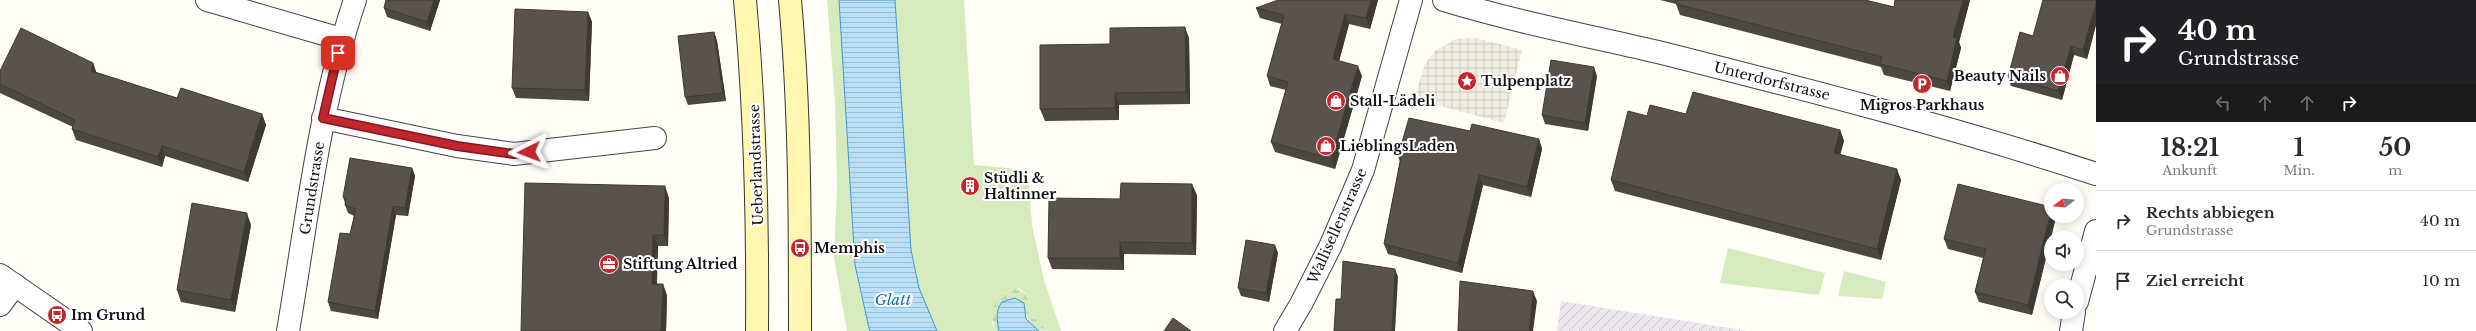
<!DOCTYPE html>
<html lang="de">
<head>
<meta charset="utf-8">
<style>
	body { margin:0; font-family:"Libre Baskerville",serif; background:#f2f2f3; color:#2b2b33; height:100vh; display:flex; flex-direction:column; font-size:15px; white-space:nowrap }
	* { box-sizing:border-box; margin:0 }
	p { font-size:13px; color:#7c7c81 }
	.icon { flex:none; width:22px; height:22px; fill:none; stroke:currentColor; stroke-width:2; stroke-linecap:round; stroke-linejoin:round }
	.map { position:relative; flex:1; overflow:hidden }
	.drawer { display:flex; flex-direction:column; background:#fff; width:380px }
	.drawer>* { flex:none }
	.hud { background:#202124; color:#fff; overflow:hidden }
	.needle { width:26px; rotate:254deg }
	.controls { position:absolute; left:2044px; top:183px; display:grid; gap:8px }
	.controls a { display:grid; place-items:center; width:40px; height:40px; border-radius:50%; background:#fff; box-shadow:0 2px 10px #0003; font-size:20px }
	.pin { position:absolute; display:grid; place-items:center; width:34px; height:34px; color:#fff; margin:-17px; border-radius:8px; box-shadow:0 2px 6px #0006 }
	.me { position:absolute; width:44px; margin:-22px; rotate:267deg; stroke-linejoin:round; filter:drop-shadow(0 0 3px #0008) }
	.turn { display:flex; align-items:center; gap:14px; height:84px; padding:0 16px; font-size:18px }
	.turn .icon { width:52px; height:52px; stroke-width:2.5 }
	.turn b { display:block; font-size:28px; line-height:34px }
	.lanes { display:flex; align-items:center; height:38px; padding:0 16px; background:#0003; justify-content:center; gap:20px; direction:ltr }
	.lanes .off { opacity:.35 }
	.eta { display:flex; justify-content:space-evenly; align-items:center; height:68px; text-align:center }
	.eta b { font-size:24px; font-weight:700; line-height:28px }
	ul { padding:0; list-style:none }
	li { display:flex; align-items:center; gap:12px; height:60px; padding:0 16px; border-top:1px solid #e1e1e2 }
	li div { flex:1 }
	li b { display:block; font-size:15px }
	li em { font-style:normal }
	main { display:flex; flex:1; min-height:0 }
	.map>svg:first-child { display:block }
	.industrial { fill:url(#industrial-furrows) }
	.grass { fill:#d5ebbd }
	.wetland { fill:url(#wetland-marsh) }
	.plaza { fill:url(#plaza-grid) }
	.water { fill:url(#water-rules); stroke:#3f96cf }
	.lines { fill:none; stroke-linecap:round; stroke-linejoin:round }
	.minor-casing { stroke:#444; stroke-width:24 }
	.tertiary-casing { stroke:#444; stroke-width:24 }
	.secondary-casing { stroke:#333; stroke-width:24 }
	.minor { stroke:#fff; stroke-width:22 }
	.tertiary { stroke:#fff; stroke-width:22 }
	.secondary { stroke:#fff6b0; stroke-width:22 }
	.wall { fill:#4d4742 }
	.shaded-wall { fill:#3f3936 }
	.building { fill:#5a524d; stroke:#3f3936 }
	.route-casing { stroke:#7f191e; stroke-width:10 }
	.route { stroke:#c4262e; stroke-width:7 }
	.labels { text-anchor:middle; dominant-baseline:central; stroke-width:4; stroke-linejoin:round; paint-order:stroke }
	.poi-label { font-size:14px; font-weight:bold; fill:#111; stroke:#fff; text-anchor:start }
	.street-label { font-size:14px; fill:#111; stroke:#fff }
	.water-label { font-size:15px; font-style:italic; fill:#1768a6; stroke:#fff }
</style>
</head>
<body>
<main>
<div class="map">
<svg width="2096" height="331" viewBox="0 0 2096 331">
	<defs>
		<pattern id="industrial-furrows" width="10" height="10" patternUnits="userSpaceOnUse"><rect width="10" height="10" fill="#eee6ef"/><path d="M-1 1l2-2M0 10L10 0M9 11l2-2" fill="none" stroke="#cbc4cc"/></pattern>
		<pattern id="wetland-marsh" width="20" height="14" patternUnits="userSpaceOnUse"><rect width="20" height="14" fill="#d5ebbd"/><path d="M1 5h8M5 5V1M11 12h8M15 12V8" fill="none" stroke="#b6c8a1"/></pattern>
		<pattern id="plaza-grid" width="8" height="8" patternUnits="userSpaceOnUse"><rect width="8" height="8" fill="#f1ede2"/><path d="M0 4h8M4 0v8" fill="none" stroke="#cecac1"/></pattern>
		<pattern id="water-rules" width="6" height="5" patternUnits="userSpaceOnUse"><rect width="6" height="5" fill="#b9e0f7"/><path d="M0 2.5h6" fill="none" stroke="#9ebfd3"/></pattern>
	</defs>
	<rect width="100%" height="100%" fill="#fffdf5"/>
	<path class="industrial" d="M1561 301 1748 331H1557Z"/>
	<path class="grass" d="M827 0H839L855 265 870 331H847L834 258 837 187 835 103Z
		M895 0H964L974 165 1028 170 1032 225 1044 280 1061 331H1048L1033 317 1028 296 1019 288 996 296 992 323 995 331H937L935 328 919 288 911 250Z
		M1728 248 1825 273 1819 295 1720 283Z
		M1844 271 1886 282 1882 299 1838 296Z"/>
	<path class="wetland" d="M1017 288 1028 296 1033 317 1048 331C1028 331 1027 320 1024 303L1015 298 1005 301 997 323 999 331H995L992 317 996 296Z"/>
	<path class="plaza" d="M1476 38 1522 50 1504 123 1414 99 1425 64 1435 51 1456 39Z"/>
	<path class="water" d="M839 0H895L911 250 919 288 937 331H870L869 328 855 265Z
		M1015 298 1024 303 1026 319 1039 331H999C997 321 995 311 1002 302Z"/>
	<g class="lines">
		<defs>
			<path id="minor" d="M207 0 341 39
				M1444 0C1516 22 1589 36 1662 53 1808 90 1953 127 2096 174
				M323 118 457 146 514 154 655 138
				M2077 302 2096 231
				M0 305 15 285
				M288 331C307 220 319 107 355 0
				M1285 331 1301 304 1330 247 1363 170 1411 0
				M2071 331 2074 312"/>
			<path id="tertiary" d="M0 275 81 331"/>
			<path id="secondary" d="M745 0C755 110 758 220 757 331
				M790 0C800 110 800 220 800 331"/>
		</defs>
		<use href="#minor" class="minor-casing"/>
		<use href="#tertiary" class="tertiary-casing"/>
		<use href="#secondary" class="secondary-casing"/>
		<use href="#minor" class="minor"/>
		<use href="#tertiary" class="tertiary"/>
		<use href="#secondary" class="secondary"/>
	</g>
	<path class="wall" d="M386 0H440L430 31 387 17 384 8Z
		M1378 0 1370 29 1349 24 1339 61 1362 76 1335 169 1275 152 1271 142 1286 90 1270 86 1267 76 1282 24 1260 18 1256 8Z
		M1660 0H1865L1894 7 1895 0H1970L1959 42 1961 48 1950 91 1884 75 1881 67 1680 15 1676 4Z
		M2096 0V25L2087 59 2074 55 2062 100 2011 86 2008 77 2033 36Z
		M588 12 592 22 589 101 516 98 512 88Z
		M714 32 717 41 726 101 688 105 685 97Z
		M1189 38 1190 104 1119 105V120L1045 121 1040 109 1110 44Z
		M93 63 96 72 177 98 262 114 266 125 248 182 165 156 162 167 76 140 72 129 73 127 0 93V71Z
		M1597 76 1588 131 1545 124 1542 115Z
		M1686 114 1840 130 1844 141 1840 154 1901 180 1881 260 1615 191 1611 180Z
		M1470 131 1539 139 1542 149 1531 197 1483 185 1462 273 1388 254 1384 244 1400 162 1398 156Z
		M412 168 415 176 408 216 396 215 378 319 331 311 328 302 350 234 354 216 348 213 345 205V203L343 197Z
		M1197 195 1196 255 1124 254V270L1052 269 1048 258 1120 199Z
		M669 198 668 246H658L657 284 667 295 666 331H521Z
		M2051 216H2055L2056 217 2032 315 1979 302 1975 292 1983 258 1948 249 1944 239Z
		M251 225 235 312 181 302 177 290Z
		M1278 253 1269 302 1241 296 1238 288Z"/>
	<path class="shaded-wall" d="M434 0H440L430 31 427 22Z
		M1371 0H1378L1370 29 1366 18Z
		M1963 0H1970L1959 42 1961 48 1950 91 1947 81 1953 37Z
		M2096 4V25L2087 59 2083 50Z
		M588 12 592 22 589 101 585 90Z
		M1345 14 1349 24 1337 69 1333 59Z
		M1185 27 1189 38 1190 104 1186 92Z
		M714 32 717 41 726 101 723 93Z
		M2071 46 2074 55 2062 100 2058 91Z
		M93 63 97 74 91 71Z
		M1358 66 1362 76 1335 169 1331 159Z
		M1594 67 1597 76 1588 131 1585 123Z
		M1115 93 1119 105V120L1115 108Z
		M262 114 266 125 248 182 244 172Z
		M1840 130 1844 141 1838 163 1834 153Z
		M1539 139 1542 149 1531 197 1527 187Z
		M162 146 165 156 162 167 158 157Z
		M412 168 415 176 408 216 405 208Z
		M1897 169 1901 180 1881 260 1877 249Z
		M1479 175 1483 185 1462 273 1458 263Z
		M1192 184 1197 195 1196 255 1192 243Z
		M665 186 669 198 668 246 664 235Z
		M393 206 396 215 378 319 375 311Z
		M2051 212V216H2055L2056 217 2032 315 2028 305Z
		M247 213 251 225 235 312 231 300Z
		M653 235 658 246 656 295 652 284Z
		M1120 242 1124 254V270L1120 258Z
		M1275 245 1278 253 1269 302 1266 293Z
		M1395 269 1398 277 1395 331H1392Z
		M663 284 667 295 666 331H661Z
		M1533 291 1537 301 1533 331H1529Z"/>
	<path class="building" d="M386 0H434L427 22 384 8Z
		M1278 0H1371L1366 18 1345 14 1333 59 1358 66 1331 159 1271 142 1288 82 1267 76 1284 15 1256 8Z
		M1678 0H1865L1894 7 1895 0H1963L1953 37 1957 38 1947 81 1880 64 1882 57 1676 4Z
		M2043 0H2096V4L2083 50 2071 46 2058 91 2008 77 2020 32 2033 36Z
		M515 9 588 12 585 90 512 88Z
		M1185 27 1186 92 1115 93V108L1040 109V45L1110 44V28Z
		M21 28 93 63 91 71 177 98 181 88 262 114 244 172 162 146 158 157 72 129 75 120 0 84V71Z
		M714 32 723 93 685 97 678 36Z
		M1551 60 1594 67 1585 123 1542 115Z
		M1693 92 1840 130 1834 153 1897 169 1877 249 1611 180 1628 111 1647 116 1650 105 1686 114Z
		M1409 118 1470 131 1472 124 1539 139 1527 187 1479 175 1458 263 1384 244 1401 157 1398 156Z
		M350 158 412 168 405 208 393 206 375 311 328 302 340 233 350 234 356 209 345 205 346 198 343 197Z
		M525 183 665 186 664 235H653L652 284H663L661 331H521Z
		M1121 183 1192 184V243L1120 242V258H1048L1049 198 1120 199Z
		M1958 184 2051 207V212L2028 305 1975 292 1986 249 1944 239Z
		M192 203 247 213 231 300 177 290Z
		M1246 240 1275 245 1266 293 1238 288Z
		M1343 261 1395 269 1392 331H1334L1336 299H1341Z
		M1460 281 1533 291 1529 331H1458Z
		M1173 318 1191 331H1164Z"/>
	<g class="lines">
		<defs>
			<path id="route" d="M338 53 323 118 457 146 514 154 529 152"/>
		</defs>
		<use href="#route" class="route-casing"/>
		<use href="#route" class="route"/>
	</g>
	<defs>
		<symbol id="shop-disc" viewBox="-11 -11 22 22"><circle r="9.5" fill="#c4262e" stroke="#fff"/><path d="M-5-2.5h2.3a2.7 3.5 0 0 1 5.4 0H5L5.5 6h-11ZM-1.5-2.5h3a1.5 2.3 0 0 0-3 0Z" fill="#fff"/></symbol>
		<symbol id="sight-disc" viewBox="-11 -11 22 22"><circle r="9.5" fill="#c4262e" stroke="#fff"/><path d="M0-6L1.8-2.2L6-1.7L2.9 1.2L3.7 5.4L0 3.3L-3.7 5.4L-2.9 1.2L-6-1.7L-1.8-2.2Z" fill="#fff"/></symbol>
		<symbol id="parking-disc" viewBox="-11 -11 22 22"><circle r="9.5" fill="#c4262e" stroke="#fff"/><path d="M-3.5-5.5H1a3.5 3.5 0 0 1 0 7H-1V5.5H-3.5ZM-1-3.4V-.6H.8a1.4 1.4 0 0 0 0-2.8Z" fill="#fff"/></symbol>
		<symbol id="building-disc" viewBox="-11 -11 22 22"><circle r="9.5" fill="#c4262e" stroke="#fff"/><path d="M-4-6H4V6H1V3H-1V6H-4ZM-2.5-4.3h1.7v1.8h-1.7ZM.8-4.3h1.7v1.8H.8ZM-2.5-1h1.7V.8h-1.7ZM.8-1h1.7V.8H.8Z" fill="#fff"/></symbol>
		<symbol id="bus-disc" viewBox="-11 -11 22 22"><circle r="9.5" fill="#c4262e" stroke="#fff"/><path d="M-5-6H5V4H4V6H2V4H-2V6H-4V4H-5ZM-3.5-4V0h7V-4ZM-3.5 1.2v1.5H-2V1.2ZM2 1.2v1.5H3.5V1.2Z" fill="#fff"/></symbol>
		<symbol id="office-disc" viewBox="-11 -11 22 22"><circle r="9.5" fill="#c4262e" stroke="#fff"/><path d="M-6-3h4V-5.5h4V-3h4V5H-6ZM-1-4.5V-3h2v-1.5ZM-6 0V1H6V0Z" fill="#fff"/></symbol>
	</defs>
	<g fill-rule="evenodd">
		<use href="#shop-disc" x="2049" y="65" width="22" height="22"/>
		<use href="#sight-disc" x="1456" y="70" width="22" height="22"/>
		<use href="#parking-disc" x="1911" y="73" width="22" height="22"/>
		<use href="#shop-disc" x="1325" y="90" width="22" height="22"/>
		<use href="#shop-disc" x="1315" y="135" width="22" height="22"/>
		<use href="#building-disc" x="959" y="175" width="22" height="22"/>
		<use href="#bus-disc" x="789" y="237" width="22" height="22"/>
		<use href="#office-disc" x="598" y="253" width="22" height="22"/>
		<use href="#bus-disc" x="46" y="304" width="22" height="22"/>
	</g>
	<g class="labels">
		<g class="poi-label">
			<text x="2046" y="76" text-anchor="end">Beauty Nails</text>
			<text x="1481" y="81">Tulpenplatz</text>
			<text x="1350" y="101">Stall-Lädeli</text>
			<text x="1922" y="105" text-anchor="middle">Migros Parkhaus</text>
			<text x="1340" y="146">LieblingsLaden</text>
			<text x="984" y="178">Stüdli &amp;<tspan x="984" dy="16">Haltinner</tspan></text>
			<text x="814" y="248">Memphis</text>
			<text x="623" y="264">Stiftung Altried</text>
			<text x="71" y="315">Im Grund</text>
		</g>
		<g class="street-label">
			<text transform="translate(1772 81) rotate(14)">Unterdorfstrasse</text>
			<text transform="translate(756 165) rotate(-92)">Ueberlandstrasse</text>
			<text transform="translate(312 188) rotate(-81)">Grundstrasse</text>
			<text transform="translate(1337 226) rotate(-66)">Wallisellenstrasse</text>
		</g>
		<g class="water-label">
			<text x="893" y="299">Glatt</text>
		</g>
	</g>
</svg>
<div class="controls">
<a><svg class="needle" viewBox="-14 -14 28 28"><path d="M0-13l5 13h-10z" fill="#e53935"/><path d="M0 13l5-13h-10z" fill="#7c7c81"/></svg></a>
<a><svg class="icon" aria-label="sound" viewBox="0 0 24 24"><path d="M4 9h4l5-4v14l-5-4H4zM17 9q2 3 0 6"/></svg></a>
<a><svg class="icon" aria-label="search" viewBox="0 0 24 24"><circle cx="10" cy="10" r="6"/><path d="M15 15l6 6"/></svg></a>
</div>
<div class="pin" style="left:338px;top:53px;background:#d93025"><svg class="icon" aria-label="arrive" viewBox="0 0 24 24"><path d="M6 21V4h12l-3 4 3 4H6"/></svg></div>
<svg class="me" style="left:529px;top:152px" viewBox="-20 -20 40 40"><path d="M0-17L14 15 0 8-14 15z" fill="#c4262e" stroke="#fff" stroke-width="4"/></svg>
</div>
<section class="drawer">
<div class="hud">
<div class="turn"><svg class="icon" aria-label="right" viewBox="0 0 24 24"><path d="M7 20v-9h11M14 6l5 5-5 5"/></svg><div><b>40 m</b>Grundstrasse</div></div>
<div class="lanes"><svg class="icon off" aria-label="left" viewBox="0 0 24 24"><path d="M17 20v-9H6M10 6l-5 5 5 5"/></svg><svg class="icon off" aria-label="ahead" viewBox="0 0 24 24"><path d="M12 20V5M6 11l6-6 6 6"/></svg><svg class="icon off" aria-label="ahead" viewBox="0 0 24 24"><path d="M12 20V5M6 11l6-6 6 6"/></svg><svg class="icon" aria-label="right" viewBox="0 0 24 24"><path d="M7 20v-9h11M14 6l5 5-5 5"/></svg></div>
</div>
<div class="eta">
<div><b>18:21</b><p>Ankunft</p></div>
<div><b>1</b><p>Min.</p></div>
<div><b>50</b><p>m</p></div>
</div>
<ul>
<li><svg class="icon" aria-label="right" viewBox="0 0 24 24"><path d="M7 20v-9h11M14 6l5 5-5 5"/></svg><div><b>Rechts abbiegen</b><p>Grundstrasse</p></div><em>40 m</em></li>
<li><svg class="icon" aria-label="arrive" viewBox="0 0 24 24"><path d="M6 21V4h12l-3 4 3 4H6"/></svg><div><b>Ziel erreicht</b></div><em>10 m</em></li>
</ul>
</section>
</main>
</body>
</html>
